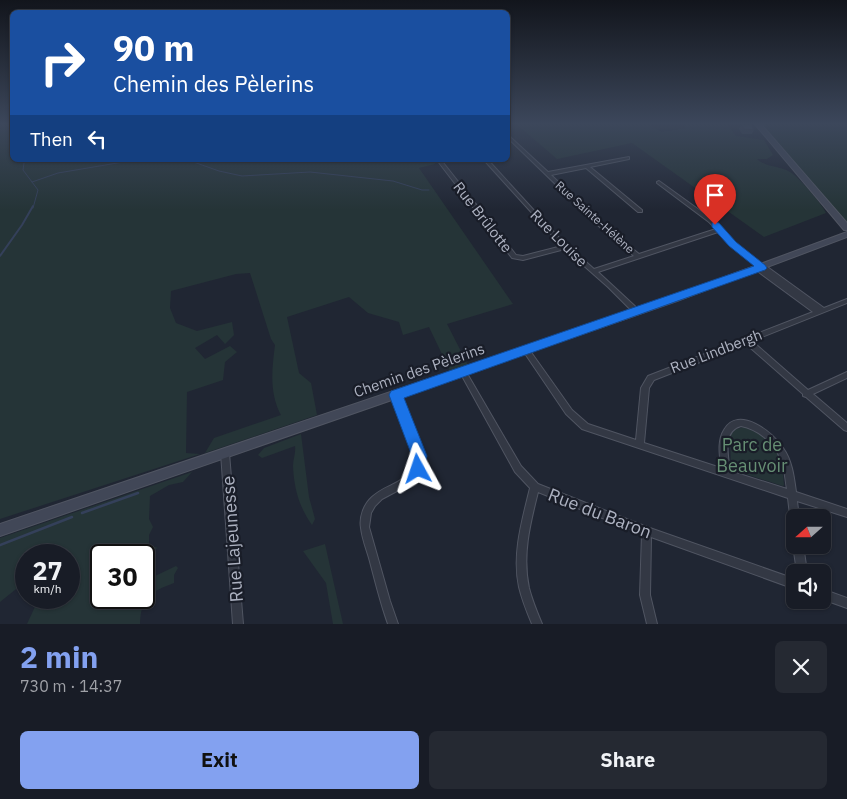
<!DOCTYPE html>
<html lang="en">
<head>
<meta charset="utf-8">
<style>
	body { margin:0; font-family:"IBM Plex Sans",sans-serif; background:#252932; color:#f1f3f6; height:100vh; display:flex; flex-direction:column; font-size:19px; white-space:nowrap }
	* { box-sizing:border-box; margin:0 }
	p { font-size:16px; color:#9fa1a7 }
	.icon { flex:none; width:28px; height:28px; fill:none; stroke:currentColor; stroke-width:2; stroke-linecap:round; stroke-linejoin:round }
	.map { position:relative; height:624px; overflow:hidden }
	.sheet { display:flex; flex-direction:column; background:#181c26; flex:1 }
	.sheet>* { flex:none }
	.top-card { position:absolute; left:10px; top:10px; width:500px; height:152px; border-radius:8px; box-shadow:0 1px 4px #0004,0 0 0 1px #363a43; background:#1a4fa0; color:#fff; overflow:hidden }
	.needle { width:32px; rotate:249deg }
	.tools { position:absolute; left:786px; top:509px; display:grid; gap:10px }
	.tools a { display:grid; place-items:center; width:45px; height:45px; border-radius:8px; background:#181c26; box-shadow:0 1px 4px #0004,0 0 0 1px #363a43; font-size:25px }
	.speed { position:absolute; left:15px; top:544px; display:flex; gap:10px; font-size:25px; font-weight:700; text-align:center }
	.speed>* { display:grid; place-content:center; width:65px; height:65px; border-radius:50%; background:#181c26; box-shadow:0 1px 4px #0004,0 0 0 1px #363a43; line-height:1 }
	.speed small { font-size:12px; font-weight:400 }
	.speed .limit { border:2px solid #111; border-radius:8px; background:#fff; color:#111 }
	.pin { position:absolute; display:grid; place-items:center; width:42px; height:42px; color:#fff; margin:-51px -21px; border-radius:50% 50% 50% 0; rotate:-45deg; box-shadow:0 0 5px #0007 }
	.pin .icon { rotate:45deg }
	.me { position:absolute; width:55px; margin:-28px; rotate:355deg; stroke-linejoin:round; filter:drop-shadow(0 0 4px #0008) }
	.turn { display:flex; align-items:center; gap:18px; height:105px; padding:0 20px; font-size:22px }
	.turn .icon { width:65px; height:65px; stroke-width:2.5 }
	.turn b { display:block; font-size:35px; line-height:42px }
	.then { display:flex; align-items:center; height:48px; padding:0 20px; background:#0003; gap:10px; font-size:19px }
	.round { display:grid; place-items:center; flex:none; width:52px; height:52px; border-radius:8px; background:#252932 }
	.summary { display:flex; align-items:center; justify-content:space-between; height:85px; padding:0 20px }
	h1 { font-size:30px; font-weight:800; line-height:38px; color:#83a1f0 }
	.button { display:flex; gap:10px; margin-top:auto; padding:10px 20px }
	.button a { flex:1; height:58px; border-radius:8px; background:#83a1f0; color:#111; font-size:20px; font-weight:800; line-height:58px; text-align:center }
	.button a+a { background:#252932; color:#f1f3f6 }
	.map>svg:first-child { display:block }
	.green { fill:#253437; fill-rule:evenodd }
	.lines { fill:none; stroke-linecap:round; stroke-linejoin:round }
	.stream-far2 { stroke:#34405a; stroke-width:1 }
	.stream-far1 { stroke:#34405a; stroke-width:2 }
	.stream { stroke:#34405a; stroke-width:2.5 }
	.street-casing { stroke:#505562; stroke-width:2 }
	.secondary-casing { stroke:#505562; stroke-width:2 }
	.street { fill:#333844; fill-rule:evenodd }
	.secondary { fill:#414757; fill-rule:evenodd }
	.wall { fill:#353c4a }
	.building { fill:#3e4656; stroke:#2b313c }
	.route { fill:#1a73e8; stroke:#114b97 }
	.labels { text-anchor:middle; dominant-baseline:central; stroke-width:4.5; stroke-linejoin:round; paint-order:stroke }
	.far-street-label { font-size:12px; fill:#adb2c1; stroke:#191d28 }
	.street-label { font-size:15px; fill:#adb2c1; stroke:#191d28 }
	.near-park-label { font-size:18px; fill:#668f74; stroke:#191d28 }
	.near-street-label { font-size:18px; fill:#adb2c1; stroke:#191d28 }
</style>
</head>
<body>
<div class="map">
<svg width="847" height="624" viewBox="0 0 847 624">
	<rect width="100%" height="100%" fill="#202633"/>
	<path class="green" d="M0 123H12V160L434 161 435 164 419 168 513 304 447 324 468 365 450 371 429 327 403 335 399 322 368 313 349 297 287 317 299 373 311 383 317 415 205 453 214 438 281 415C269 393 272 369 275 345L271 339 250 273 236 274 171 291 170 308 176 323 197 331 232 322 234 335 225 344 217 335 195 348 205 359 230 346 237 352 225 362 223 380 187 392 186 453 200 454 0 519Z
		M515 123H658L651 124V126L662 132 685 128V126L681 123H729L727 124 736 136 764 140 773 155 767 159H757C767 168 778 165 790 172 799 177 822 204 826 213L764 237 632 143 557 159Z
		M760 123H847V224Z
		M744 427C759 430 775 443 780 457 783 466 783 476 784 485L783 486 733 470 731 467 730 435 736 429Z
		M301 434 309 497 315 519 312 525C299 507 294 488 293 466 293 459 296 453 295 446L262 458 258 455 264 448Z
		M192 472 183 482 169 485 150 496 149 519 153 527 149 535V545L158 548 147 552 148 564 155 576 176 566 178 568 174 575V583C150 592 141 597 140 624H27L39 598H69V555H26V581L0 602V538ZM101 555H144V598H101Z
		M325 544 343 624H333L326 583 303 551Z"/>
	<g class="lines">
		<path class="stream-far2" d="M20 160 24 163 23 170 38 190 33 208
			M188 160 219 171 242 176 310 172 393 181 422 190H429
			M32 182 58 173 135 160"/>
		<path class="stream-far1" d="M0 256 22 225 33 206"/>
		<path class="stream" d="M82 513 138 493
			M0 545 72 517"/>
		<defs>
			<path id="street" d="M508 135 548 172 629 157V159L590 167 642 210V212H638L586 168 551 175 608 229 639 254 716 229 709 222 657 183V182L659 181 713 220 735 243 763 265 766 266 824 308 847 299V303L752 341 808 390 847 372V378L813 394 847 423V431L844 430 806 397 803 396V394L746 344 654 380 649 388 644 443 721 468C720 456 717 441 724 430 738 405 773 432 783 448 792 460 794 477 796 492L847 509V517L797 501 799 518H795V528L792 527 791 524 788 498 582 429 566 414 524 352 523 350 524 348H528L572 410 588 424 636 440 641 388 648 376 813 312 756 270 755 269 758 267 731 245 718 232 598 272 639 310 640 312 639 314H635L608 287 565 249 523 260 512 258 437 160H441L516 255 523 256 562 246 484 160H488L561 240 594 269 634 256 604 231 508 138ZM741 426C757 429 774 442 780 458 785 467 785 479 787 489L730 471C728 456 722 431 741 426Z
				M463 369 465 370 521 466 538 484 647 527 795 579V589L651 537 650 595 657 624H647L640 595 642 534 538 492C530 524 522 555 529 588 532 600 537 612 542 624H532C527 612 522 600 519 587 512 554 522 521 530 488L515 472 461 374 459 372 461 370Z
				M396 392 399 393 400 395 424 462 417 476 410 484 382 499 375 506 371 513 369 527 390 601 398 624H388C380 602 375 580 369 558 366 548 362 538 361 528 359 517 364 504 372 497 389 482 404 486 416 462L392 395 393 393Z
				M225 449 228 450 229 453 243 624H233L221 453 222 450Z
				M795 542V545H803L807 572H797L793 545Z
				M822 589 847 598V608L822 599Z"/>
			<path id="secondary" d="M754 123H760L847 223V230H844Z
				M847 232V237L677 301 0 536V524L671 297Z"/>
		</defs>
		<use href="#street" class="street-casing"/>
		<use href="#secondary" class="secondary-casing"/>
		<use href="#street" class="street"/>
		<use href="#secondary" class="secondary"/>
	</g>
	<path class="wall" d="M741 125 754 130 752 134H742L739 129Z"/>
	<path class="building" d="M741 125H751L754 130 744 129Z"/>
	<linearGradient id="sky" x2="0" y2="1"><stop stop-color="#12151c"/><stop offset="0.59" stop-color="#3c475b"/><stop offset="1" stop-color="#3c475b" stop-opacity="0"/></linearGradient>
	<rect width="847" height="210" fill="url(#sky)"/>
	<path class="route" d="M715 222 719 223 736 242 765 265 767 268 765 270 404 398 427 456 423 474 418 477 412 474 410 469 412 456 389 395 391 391 754 266 729 246 712 227V223Z"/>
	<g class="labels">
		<g class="far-street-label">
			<text transform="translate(595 217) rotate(42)">Rue Sainte-Hélène</text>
		</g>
		<g class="street-label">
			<text transform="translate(483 217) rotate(52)">Rue Brûlotte</text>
			<text transform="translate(559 238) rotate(45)">Rue Louise</text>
			<text transform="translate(716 351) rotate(-21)">Rue Lindbergh</text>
			<text transform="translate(419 370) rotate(-19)">Chemin des Pèlerins</text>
		</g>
		<g class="near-park-label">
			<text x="752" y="444">Parc de<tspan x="752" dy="21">Beauvoir</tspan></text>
		</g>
		<g class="near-street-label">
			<text transform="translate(600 513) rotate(21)">Rue du Baron</text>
			<text transform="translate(232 539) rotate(-94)">Rue Lajeunesse</text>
		</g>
	</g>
</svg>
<div class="tools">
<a><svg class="needle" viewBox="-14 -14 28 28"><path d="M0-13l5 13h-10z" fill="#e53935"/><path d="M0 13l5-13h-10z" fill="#9fa1a7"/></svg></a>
<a><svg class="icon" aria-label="sound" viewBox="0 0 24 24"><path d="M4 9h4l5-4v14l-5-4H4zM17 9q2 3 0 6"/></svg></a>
</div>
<div class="speed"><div>27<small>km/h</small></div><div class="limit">30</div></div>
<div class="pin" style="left:715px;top:225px;background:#d93025"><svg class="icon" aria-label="arrive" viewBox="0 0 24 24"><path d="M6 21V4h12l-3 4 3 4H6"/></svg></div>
<svg class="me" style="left:418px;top:469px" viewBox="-20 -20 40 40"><path d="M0-17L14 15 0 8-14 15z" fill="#1a73e8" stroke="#fff" stroke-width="4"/></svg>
<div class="top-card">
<div class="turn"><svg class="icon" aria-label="right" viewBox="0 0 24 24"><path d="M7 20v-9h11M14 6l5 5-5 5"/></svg><div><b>90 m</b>Chemin des Pèlerins</div></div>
<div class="then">Then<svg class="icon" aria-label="left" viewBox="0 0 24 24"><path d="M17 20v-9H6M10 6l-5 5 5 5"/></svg></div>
</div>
</div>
<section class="sheet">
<div class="summary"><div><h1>2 min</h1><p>730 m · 14:37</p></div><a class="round"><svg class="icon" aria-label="close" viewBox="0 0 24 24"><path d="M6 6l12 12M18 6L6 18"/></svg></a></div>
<div class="button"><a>Exit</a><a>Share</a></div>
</section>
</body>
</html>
